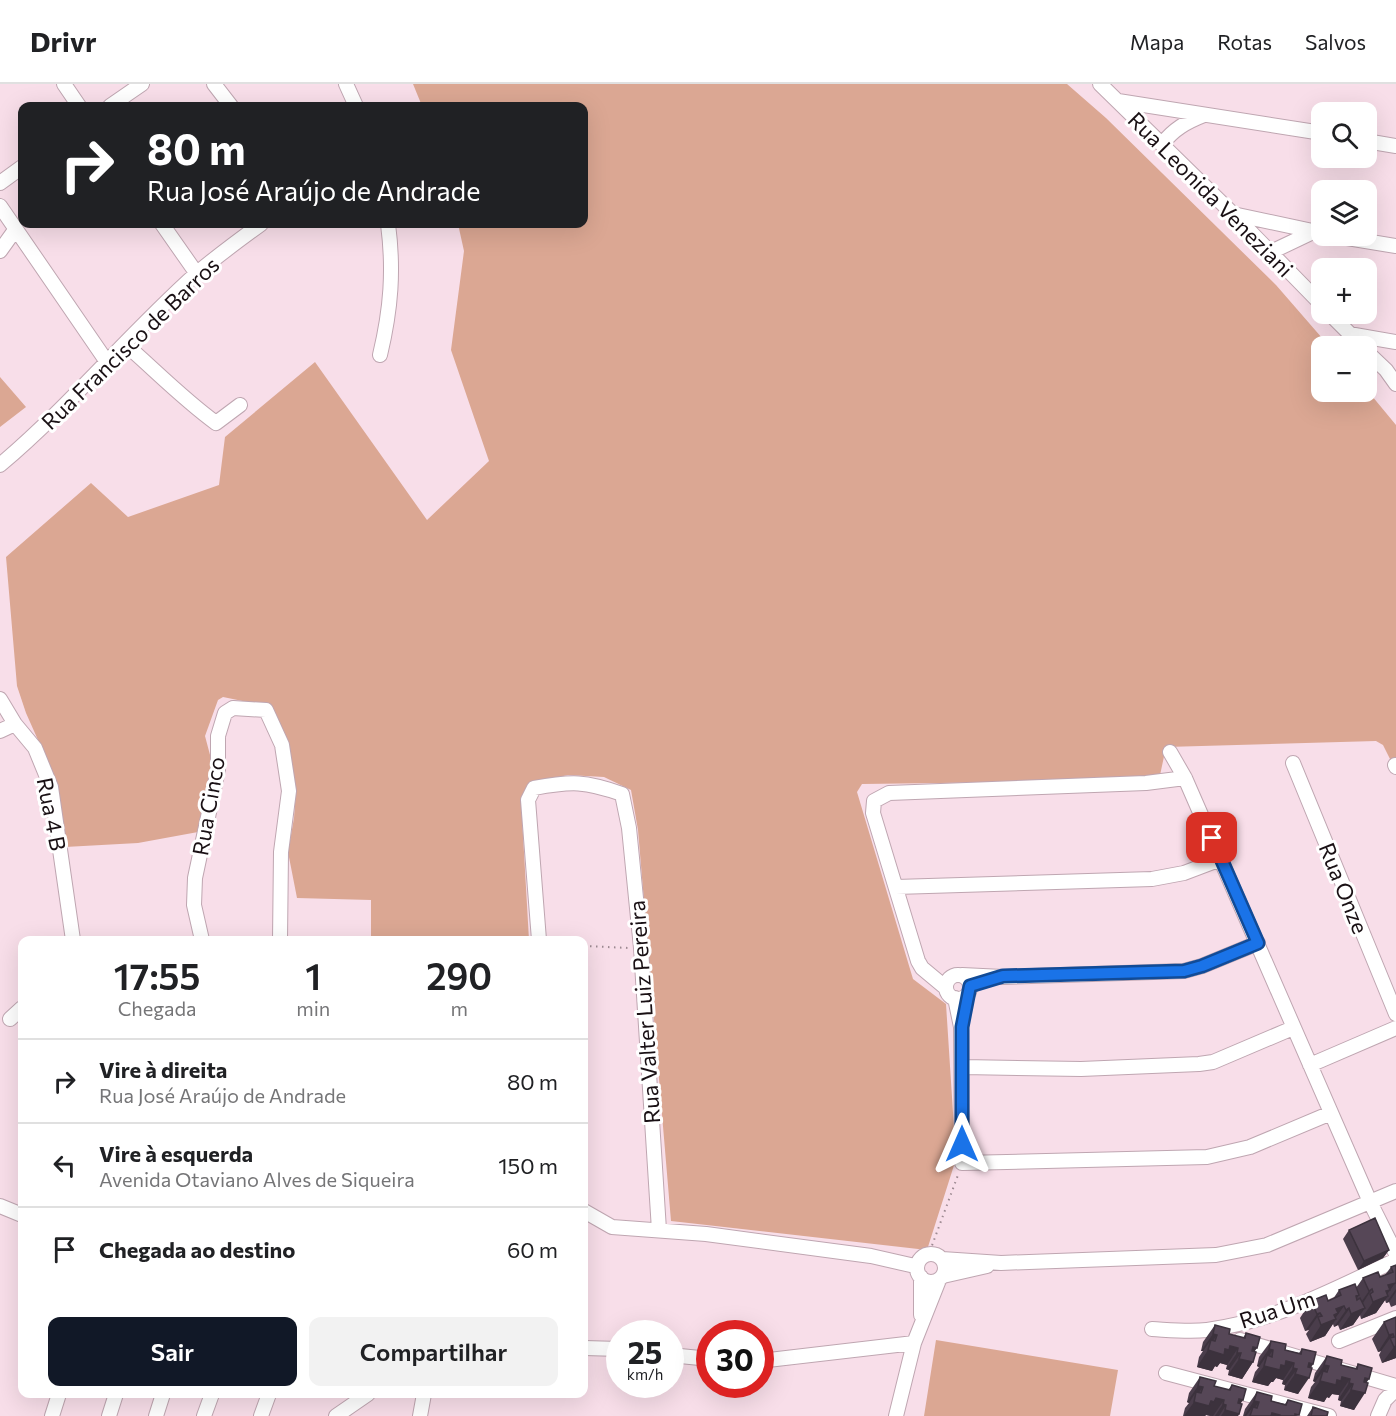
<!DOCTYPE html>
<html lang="pt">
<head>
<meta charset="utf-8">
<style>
	body { margin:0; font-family:Commissioner,sans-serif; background:#f2f2f2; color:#202124; height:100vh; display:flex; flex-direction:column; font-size:22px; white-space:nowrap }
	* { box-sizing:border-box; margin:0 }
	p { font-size:20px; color:#757577 }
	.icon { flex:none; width:33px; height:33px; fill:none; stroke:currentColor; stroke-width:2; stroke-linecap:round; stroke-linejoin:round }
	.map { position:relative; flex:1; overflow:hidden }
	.details { position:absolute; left:18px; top:852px; width:570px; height:462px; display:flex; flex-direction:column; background:#fff; border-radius:12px; box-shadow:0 6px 24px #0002 }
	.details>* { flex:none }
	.hud { position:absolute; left:18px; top:18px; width:570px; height:126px; border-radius:12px; box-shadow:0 6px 24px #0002; background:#202124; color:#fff; overflow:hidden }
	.fabs { position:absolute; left:1311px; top:18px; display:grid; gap:12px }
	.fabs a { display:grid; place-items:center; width:66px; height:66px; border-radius:12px; background:#fff; box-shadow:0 6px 24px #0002; font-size:30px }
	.speed { position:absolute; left:606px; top:1236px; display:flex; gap:12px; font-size:30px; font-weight:700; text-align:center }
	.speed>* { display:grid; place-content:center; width:78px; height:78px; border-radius:50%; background:#fff; box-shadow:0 6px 24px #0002; line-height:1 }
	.speed small { font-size:15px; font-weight:400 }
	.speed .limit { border:9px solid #d22; background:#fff; color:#111 }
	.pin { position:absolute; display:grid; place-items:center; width:51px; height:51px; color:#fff; margin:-26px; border-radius:12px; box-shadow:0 3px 9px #0006 }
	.me { position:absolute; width:66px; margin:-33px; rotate:0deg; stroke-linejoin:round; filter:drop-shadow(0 0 4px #0008) }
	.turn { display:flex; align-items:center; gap:21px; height:126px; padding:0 30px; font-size:27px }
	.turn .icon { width:78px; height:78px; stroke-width:2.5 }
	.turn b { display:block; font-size:42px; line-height:51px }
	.eta { display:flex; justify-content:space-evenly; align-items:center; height:102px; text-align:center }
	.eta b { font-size:36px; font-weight:600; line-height:42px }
	.button { display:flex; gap:12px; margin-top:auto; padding:12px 30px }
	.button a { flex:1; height:69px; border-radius:12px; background:#111827; color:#fff; font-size:24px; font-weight:600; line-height:69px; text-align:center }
	.button a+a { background:#f2f2f2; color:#202124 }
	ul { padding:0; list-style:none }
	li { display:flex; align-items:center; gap:18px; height:84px; padding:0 30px; border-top:2px solid #e0e0e0 }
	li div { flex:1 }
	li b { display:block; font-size:22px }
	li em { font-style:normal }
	header { display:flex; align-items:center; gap:36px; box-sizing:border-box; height:84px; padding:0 30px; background:#fff; border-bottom:2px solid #e0e0e0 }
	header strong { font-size:28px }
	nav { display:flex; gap:33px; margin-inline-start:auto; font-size:21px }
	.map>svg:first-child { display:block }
	.green { fill:#dba793 }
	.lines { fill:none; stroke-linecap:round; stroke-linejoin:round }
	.street-casing { stroke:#bfa6b1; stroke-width:16 }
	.path { stroke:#9c8991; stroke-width:2; stroke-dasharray:1.5 4.5; stroke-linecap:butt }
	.street { stroke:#fff; stroke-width:14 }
	.wall { fill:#4a3d4b }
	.shaded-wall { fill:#3c323d }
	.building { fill:#564757; stroke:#3c323d; stroke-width:1.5 }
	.route-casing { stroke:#114b97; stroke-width:15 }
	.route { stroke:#1a73e8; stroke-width:10 }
	.labels { text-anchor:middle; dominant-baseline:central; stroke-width:6; stroke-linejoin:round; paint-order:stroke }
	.street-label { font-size:22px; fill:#191014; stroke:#fff }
</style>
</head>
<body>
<header>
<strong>Drivr</strong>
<nav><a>Mapa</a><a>Rotas</a><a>Salvos</a></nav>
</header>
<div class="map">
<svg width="1396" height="1332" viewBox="0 0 1396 1332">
	<rect width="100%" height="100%" fill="#f8dee9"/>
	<path class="green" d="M413 0H1067L1106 34 1276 201 1329 262H1322V308L1367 306 1396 341V687L1383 661 1376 657 1166 663 1159 696 862 700 857 708 913 895 946 920 956 1075 927 1166 671 1137 638 746 631 706 604 693 568 691 530 699 521 716 529 856H371V816L297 814 288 768 294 734 296 705 287 659 272 623 223 613 218 616 205 652 214 686 198 748 138 759 65 763 58 701 26 629 17 602 6 473 91 399 128 433 219 401 225 353 315 278 427 436 489 377 451 266 464 167 458 140H584V22H422Z
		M0 293 26 323 0 343Z
		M936 1256 1118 1286 1110 1332H924Z"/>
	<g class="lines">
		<defs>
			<path id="street" d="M64 0 79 22
				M214 0 231 22
				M346 0 356 22
				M1100 0 1233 130 1322 221
				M1118 17 1322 49
				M110 22 142 0
				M1366 57 1396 62
				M1162 60C1174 45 1186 38 1204 31
				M0 99 22 83
				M0 122 107 278
				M1233 130 1322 149
				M162 140 197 190
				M1335 152 1396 162
				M0 167 15 146
				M1271 168 1313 148
				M1330 230 1362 262
				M1349 250 1396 258
				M125 260C155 286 183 315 216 339L240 321
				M1366 267 1386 286 1396 300
				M380 271C391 225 394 186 388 140
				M0 381C70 322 128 251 196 190 217 172 239 156 261 140
				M0 615 15 640 35 664 51 703 73 856
				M0 647 15 640
				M1170 668 1185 694 1370 1118 1396 1170
				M1293 679 1396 930
				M1395 681 1396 683
				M896 803 1152 795 1184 789 1221 775
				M202 856 194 821 195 794 218 686V652L225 629 233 624 266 626 282 661 289 707 281 768 280 856
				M539 856 528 716 534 704C572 697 585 697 622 710L629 744 641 864 659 1146
				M962 891 1003 893 1184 887 1202 882 1258 859
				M946 903a12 12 0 1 1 24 0a12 12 0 1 1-24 0Z
				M946 904 922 884 918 877 873 729 874 717 889 709 1146 699 1185 694
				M955 914 961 943 962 1079 1207 1073 1250 1063 1331 1029
				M10 935 22 924
				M1310 981 1396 944
				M963 983 1081 985 1199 980 1213 978 1293 944
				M0 1122 22 1131
				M584 1127 612 1143 706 1150 871 1172 915 1182 918 1179
				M917 1184a14 14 0 1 1 28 0a14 14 0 1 1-28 0Z
				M942 1175 1001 1179 1216 1171 1267 1161 1396 1107
				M943 1192 987 1182
				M921 1193V1231
				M1152 1245C1170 1246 1189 1248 1207 1246 1275 1237 1335 1205 1396 1176
				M1240 1256 1396 1302
				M1339 1257 1396 1234
				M584 1264 620 1265
				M670 1271 710 1275
				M760 1277 914 1259
				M1166 1289 1329 1332
				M52 1332 59 1310
				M109 1332 116 1310
				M156 1332 163 1310
				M204 1332 212 1310
				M261 1332 269 1310
				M336 1332 368 1310
				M420 1332 424 1310
				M896 1332 914 1259 939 1196
				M1378 1332 1385 1316 1396 1305"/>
		</defs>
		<use href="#street" class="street-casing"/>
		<path class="path" d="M584 862 629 864
			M930 1167 958 1091"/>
		<use href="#street" class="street"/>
	</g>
	<path class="wall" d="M1349 1146 1389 1166 1383 1174 1358 1186 1343 1155Z
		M1396 1181V1221L1391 1223 1389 1218 1386 1219 1385 1216 1376 1229 1361 1235 1360 1231 1353 1241 1340 1246 1338 1241 1334 1243 1333 1240 1325 1252 1310 1258 1306 1250 1309 1246 1305 1247 1300 1234 1311 1217H1328L1333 1215 1339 1206 1356 1204 1363 1194 1380 1193 1385 1191 1391 1183Z
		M1396 1233V1274L1382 1279 1379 1271 1381 1267 1378 1268 1372 1255 1384 1238Z
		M1215 1241 1229 1250 1243 1254 1246 1249 1254 1268 1253 1278 1242 1295 1228 1291 1229 1286 1226 1285 1227 1281 1220 1279 1217 1283 1215 1282 1212 1287 1197 1283 1199 1273 1203 1267H1201L1203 1258Z
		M1271 1257 1285 1266 1299 1269 1302 1265 1313 1280 1298 1310 1284 1306 1285 1301 1282 1300 1283 1296 1276 1294 1273 1298H1271L1268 1302 1252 1298 1255 1288 1259 1283 1257 1282 1259 1273Z
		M1327 1272 1341 1281 1355 1285 1358 1280 1367 1299 1354 1326 1340 1322 1341 1317 1338 1316 1339 1311 1332 1310 1329 1314 1327 1313 1324 1318 1308 1314 1311 1303 1315 1298 1313 1297 1315 1289Z
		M1200 1293 1214 1302 1228 1306 1232 1301 1240 1320 1239 1330 1238 1332H1210L1206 1331 1205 1332H1183L1185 1324 1189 1319 1187 1318 1189 1309Z
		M1257 1308 1271 1317 1285 1320 1288 1316 1298 1332H1243L1245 1325Z
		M1313 1323 1327 1332H1307Z"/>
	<path class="shaded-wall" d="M1389 1166 1383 1174 1358 1186 1364 1177Z
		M1396 1198 1385 1213 1388 1212 1376 1229 1361 1235 1373 1218 1388 1201Z
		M1372 1205 1361 1222 1357 1224 1369 1207Z
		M1396 1205V1208L1389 1218 1386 1219Z
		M1359 1211 1338 1241 1334 1243 1356 1212Z
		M1344 1222 1334 1236 1336 1235 1325 1252 1310 1258 1321 1241 1336 1225Z
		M1365 1224 1353 1241 1340 1246 1351 1230Z
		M1320 1229 1309 1245 1305 1247 1317 1230Z
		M1213 1250 1217 1251 1209 1262 1211 1256 1203 1267H1201Z
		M1393 1250 1381 1267 1378 1268 1389 1251Z
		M1230 1262 1238 1264 1227 1281 1220 1279 1217 1283 1215 1282 1212 1287 1197 1283 1208 1266 1225 1265Z
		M1396 1262V1274L1382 1279 1394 1263Z
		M1253 1263 1257 1264 1248 1277 1253 1278 1242 1295 1228 1291 1239 1275Z
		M1269 1265 1273 1266 1265 1278 1267 1271 1259 1283 1257 1282Z
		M1237 1269H1241L1229 1286 1226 1285Z
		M1286 1277 1294 1279 1283 1296 1276 1294 1273 1298H1271L1268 1302 1252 1298 1264 1282 1281 1281Z
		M1309 1279 1313 1280 1304 1292 1309 1294 1298 1310 1284 1306 1295 1290Z
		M1324 1281 1329 1282 1321 1293 1323 1287 1315 1298 1313 1297Z
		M1293 1284 1297 1285 1285 1301 1282 1300Z
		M1342 1293 1350 1295 1339 1311 1332 1310 1329 1314 1327 1313 1324 1318 1308 1314 1320 1297 1337 1296Z
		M1365 1294 1369 1295 1360 1308 1365 1309 1354 1326 1340 1322 1351 1306Z
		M1349 1299 1353 1300 1341 1317 1338 1316Z
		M1198 1302 1203 1303 1195 1314 1196 1308 1189 1319 1187 1318Z
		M1216 1314 1224 1316 1213 1332 1206 1331 1205 1332H1184L1194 1318 1211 1317Z
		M1239 1315 1243 1316 1234 1329 1239 1330 1238 1332H1221L1225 1326Z
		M1254 1317 1259 1318 1251 1329 1253 1323 1246 1332H1244Z
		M1223 1320 1226 1321 1219 1332H1215Z
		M1272 1329 1280 1331 1279 1332H1270Z"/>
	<path class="building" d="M1375 1134 1389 1166 1364 1177 1349 1146Z
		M1396 1181V1199L1388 1201 1390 1206 1386 1207 1388 1212 1373 1218 1370 1210 1373 1208 1372 1205 1369 1207 1363 1194 1378 1188 1380 1193 1393 1188 1391 1183Z
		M1355 1200 1359 1211 1356 1212 1357 1216 1360 1214 1365 1224 1351 1230 1349 1224 1346 1226 1344 1222 1336 1225 1338 1229 1334 1231 1336 1235 1321 1241 1318 1233 1322 1232 1320 1229 1317 1230 1311 1217 1326 1211 1328 1217 1341 1211 1339 1206Z
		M1396 1233V1262L1394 1263 1390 1254 1394 1253 1393 1250 1389 1251 1384 1238Z
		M1215 1241 1230 1245 1229 1250 1245 1254 1246 1249 1260 1253 1257 1264 1253 1263 1252 1267 1256 1268 1253 1278 1239 1275 1241 1269H1237L1238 1264 1230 1262 1229 1266 1225 1265 1224 1271 1208 1266 1211 1256 1215 1257 1217 1251 1213 1250Z
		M1271 1257 1286 1260 1285 1266 1301 1270 1302 1265 1316 1268 1313 1280 1309 1279 1308 1283 1312 1284 1309 1294 1295 1290 1297 1285 1293 1284 1294 1279 1286 1277 1285 1282 1281 1281 1280 1286 1264 1282 1267 1271 1272 1273 1273 1266 1269 1265Z
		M1327 1272 1342 1276 1341 1281 1357 1285 1358 1280 1372 1284 1369 1295 1365 1294 1364 1298 1368 1299 1365 1309 1351 1306 1353 1300 1349 1299 1350 1295 1342 1293 1341 1297 1337 1296 1336 1301 1320 1297 1323 1287 1327 1288 1329 1282 1324 1281Z
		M1200 1293 1216 1297 1214 1302 1230 1306 1232 1301 1246 1305 1243 1316 1239 1315 1238 1319 1242 1320 1239 1330 1225 1326 1226 1321 1223 1320 1224 1316 1216 1314 1214 1318 1211 1317 1209 1322 1194 1318 1196 1308 1201 1309 1203 1303 1198 1302Z
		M1257 1308 1272 1312 1271 1317 1286 1321 1288 1316 1302 1320 1299 1331 1295 1330V1332H1280V1331L1272 1329 1271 1332H1250L1253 1323 1257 1324 1259 1318 1254 1317Z
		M1313 1323 1328 1328 1327 1332H1311Z"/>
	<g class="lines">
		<defs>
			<path id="route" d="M962 1060V943L970 902 1003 892 1184 887 1202 882 1258 859 1212 754"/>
		</defs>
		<use href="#route" class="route-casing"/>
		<use href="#route" class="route"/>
	</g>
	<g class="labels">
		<g class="street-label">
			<text transform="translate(1211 110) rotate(45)">Rua Leonida Veneziani</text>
			<text transform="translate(130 259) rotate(-44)">Rua Francisco de Barros</text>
			<text transform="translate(208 722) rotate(-80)">Rua Cinco</text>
			<text transform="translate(52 730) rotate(79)">Rua 4 B</text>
			<text transform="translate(1344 804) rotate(68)">Rua Onze</text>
			<text transform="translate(644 928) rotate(-94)">Rua Valter Luiz Pereira</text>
			<text transform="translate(1277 1225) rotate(-18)">Rua Um</text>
		</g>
	</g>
</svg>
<div class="fabs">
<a><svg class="icon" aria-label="search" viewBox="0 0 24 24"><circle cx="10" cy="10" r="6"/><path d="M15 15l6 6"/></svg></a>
<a><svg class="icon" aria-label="layers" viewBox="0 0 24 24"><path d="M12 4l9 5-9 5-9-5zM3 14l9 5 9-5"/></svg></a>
<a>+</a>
<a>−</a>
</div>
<div class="speed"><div>25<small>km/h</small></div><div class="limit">30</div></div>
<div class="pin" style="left:1212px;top:754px;background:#d93025"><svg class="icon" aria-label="arrive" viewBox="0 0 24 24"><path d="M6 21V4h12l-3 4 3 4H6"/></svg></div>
<svg class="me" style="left:962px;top:1060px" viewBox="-20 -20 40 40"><path d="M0-17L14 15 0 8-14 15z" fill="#1a73e8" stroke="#fff" stroke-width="4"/></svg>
<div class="hud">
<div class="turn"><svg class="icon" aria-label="right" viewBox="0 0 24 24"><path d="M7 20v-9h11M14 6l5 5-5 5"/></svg><div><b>80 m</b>Rua José Araújo de Andrade</div></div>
</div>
<section class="details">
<div class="eta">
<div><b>17:55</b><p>Chegada</p></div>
<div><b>1</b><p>min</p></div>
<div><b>290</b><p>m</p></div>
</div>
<ul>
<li><svg class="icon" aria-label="right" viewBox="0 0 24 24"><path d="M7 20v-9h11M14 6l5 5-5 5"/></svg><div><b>Vire à direita</b><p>Rua José Araújo de Andrade</p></div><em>80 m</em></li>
<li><svg class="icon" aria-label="left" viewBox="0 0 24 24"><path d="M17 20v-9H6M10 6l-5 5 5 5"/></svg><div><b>Vire à esquerda</b><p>Avenida Otaviano Alves de Siqueira</p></div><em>150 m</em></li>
<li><svg class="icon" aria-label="arrive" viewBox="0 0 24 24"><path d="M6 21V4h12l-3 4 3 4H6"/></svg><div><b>Chegada ao destino</b></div><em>60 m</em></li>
</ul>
<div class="button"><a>Sair</a><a>Compartilhar</a></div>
</section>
</div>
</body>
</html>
